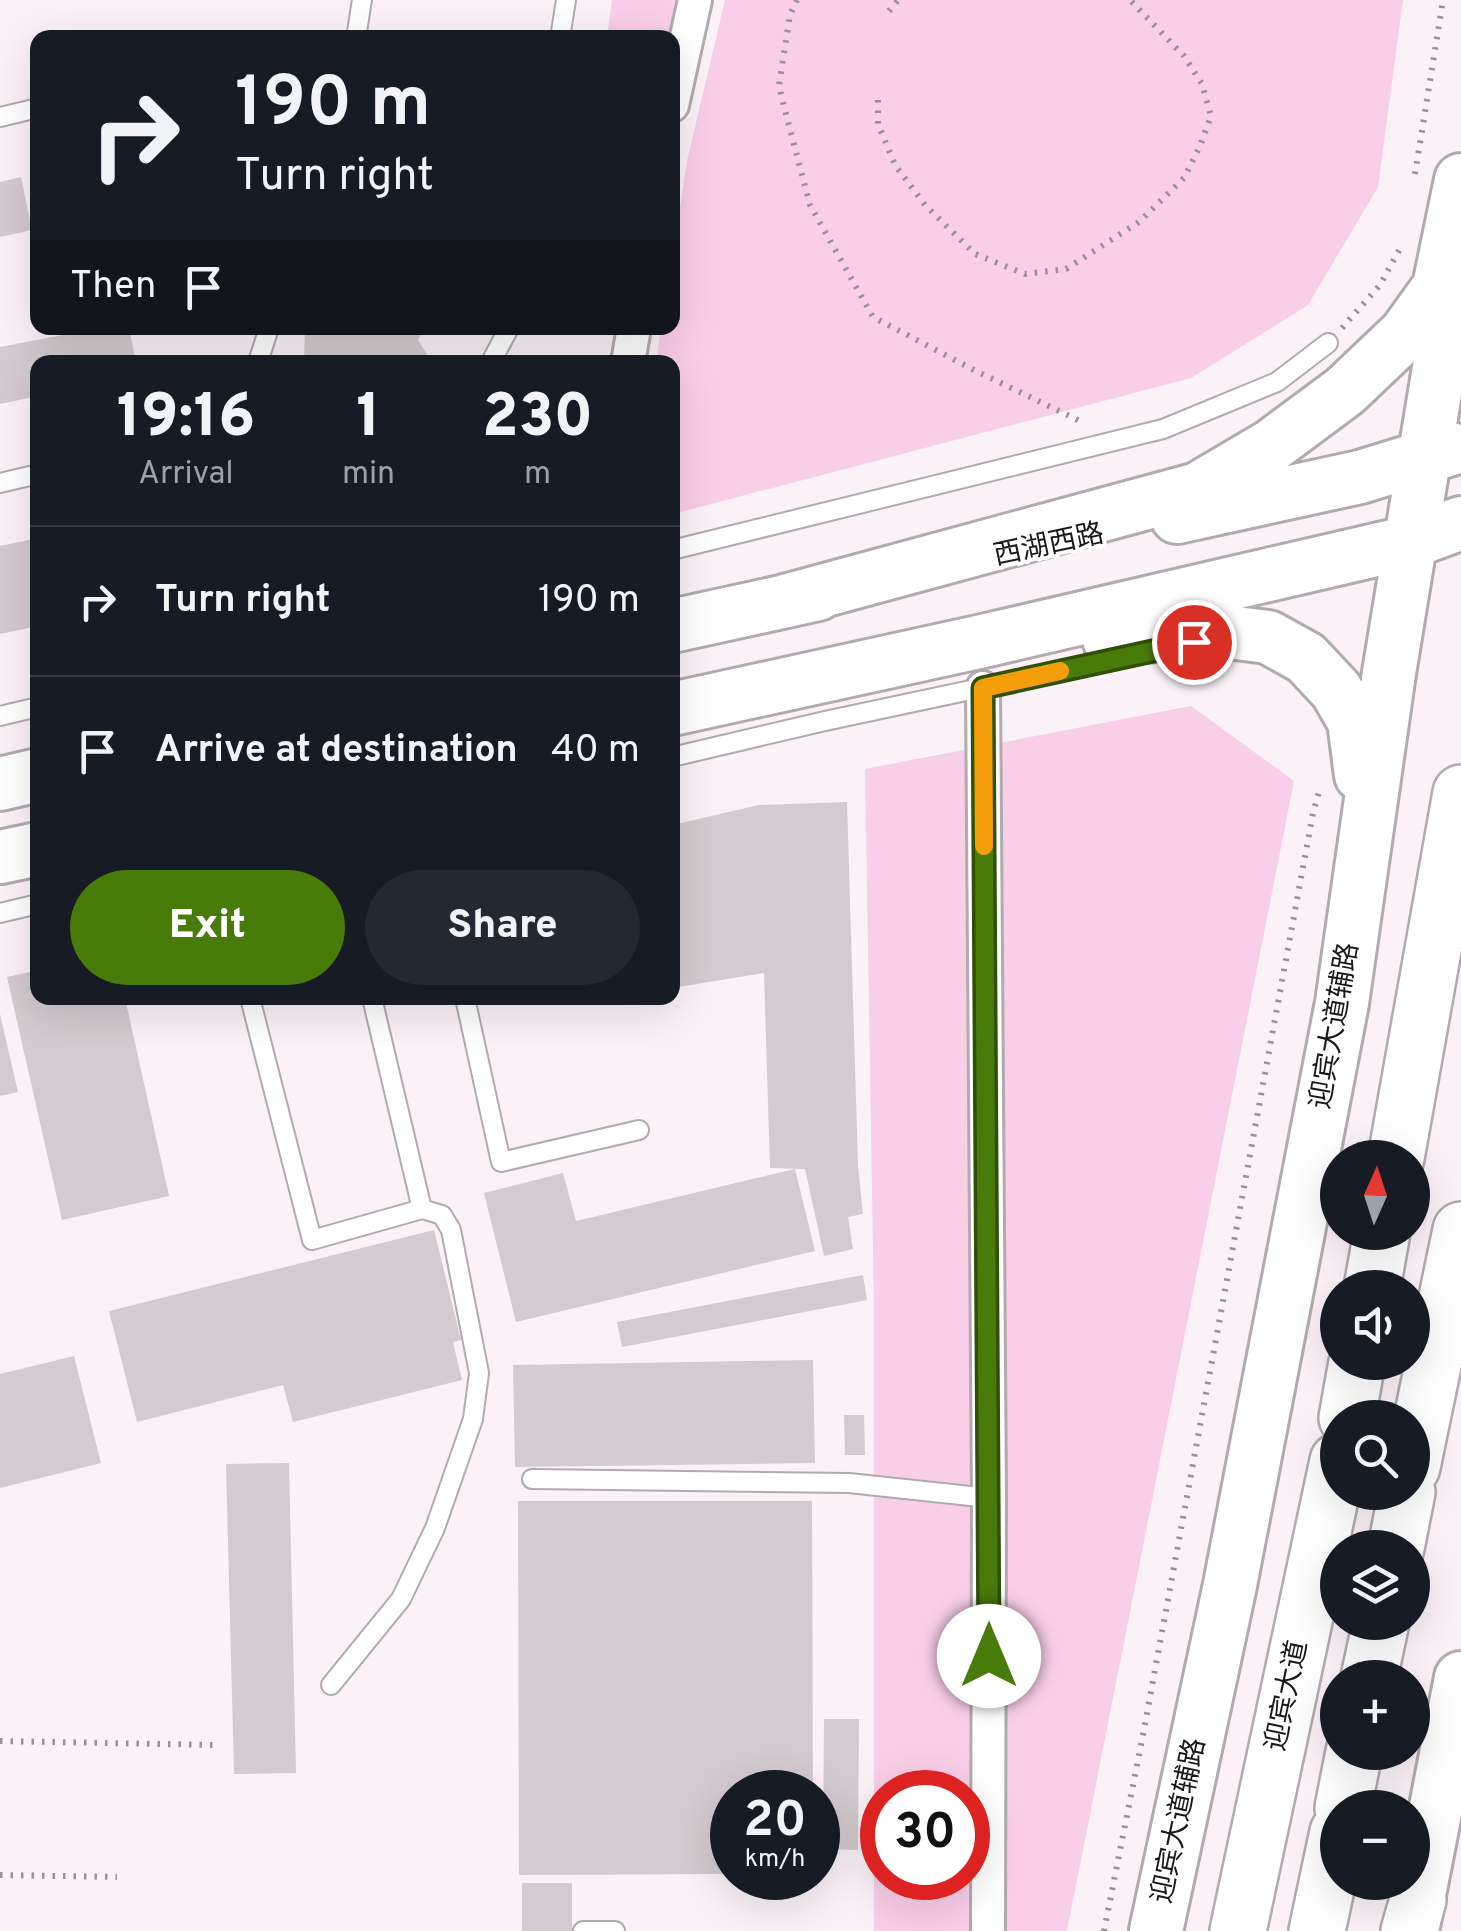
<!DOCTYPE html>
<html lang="en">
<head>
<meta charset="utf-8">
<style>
	body { margin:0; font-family:Overpass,"Noto Sans SC",sans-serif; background:#242831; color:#f1f3f6; height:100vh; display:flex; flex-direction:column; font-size:38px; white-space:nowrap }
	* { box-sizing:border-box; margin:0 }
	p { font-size:32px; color:#9ea1a6 }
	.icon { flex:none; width:55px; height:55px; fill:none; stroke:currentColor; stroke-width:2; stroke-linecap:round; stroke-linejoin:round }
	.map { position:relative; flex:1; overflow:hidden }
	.panel { position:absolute; left:30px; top:355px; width:650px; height:650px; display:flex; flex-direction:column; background:#171b24; border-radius:20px; box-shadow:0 10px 40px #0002 }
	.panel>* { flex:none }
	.guide { position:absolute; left:30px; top:30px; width:650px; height:305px; border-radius:20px; box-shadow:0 10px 40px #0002; background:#171b24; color:#f1f3f6; overflow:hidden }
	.needle { width:65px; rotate:3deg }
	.controls { position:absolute; left:1320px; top:1140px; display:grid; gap:20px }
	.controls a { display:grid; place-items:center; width:110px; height:110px; border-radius:50%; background:#171b24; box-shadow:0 10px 40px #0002; font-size:50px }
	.speed { position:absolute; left:710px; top:1770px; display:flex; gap:20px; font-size:50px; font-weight:700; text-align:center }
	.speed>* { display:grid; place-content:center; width:130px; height:130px; border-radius:50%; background:#171b24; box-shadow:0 10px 40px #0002; line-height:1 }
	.speed small { font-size:25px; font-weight:400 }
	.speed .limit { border:15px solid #d22; background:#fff; color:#111 }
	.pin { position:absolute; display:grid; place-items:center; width:85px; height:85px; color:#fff; margin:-42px; border:5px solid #fff; border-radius:50%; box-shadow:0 2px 10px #0007 }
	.me { position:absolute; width:110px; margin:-55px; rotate:0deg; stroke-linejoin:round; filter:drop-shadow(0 0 8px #0008) }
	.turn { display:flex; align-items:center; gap:35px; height:210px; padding:0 40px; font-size:45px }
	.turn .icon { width:130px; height:130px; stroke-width:2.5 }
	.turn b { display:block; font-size:70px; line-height:85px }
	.then { display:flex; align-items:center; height:95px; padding:0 40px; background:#0003; gap:20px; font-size:38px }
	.eta { display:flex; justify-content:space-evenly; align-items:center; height:170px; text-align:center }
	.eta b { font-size:60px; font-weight:800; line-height:70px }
	.action { display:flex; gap:20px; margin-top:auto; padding:20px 40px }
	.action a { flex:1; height:115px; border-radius:60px; background:#487b0a; color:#fff; font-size:40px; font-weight:800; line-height:115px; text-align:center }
	.action a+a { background:#242831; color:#f1f3f6 }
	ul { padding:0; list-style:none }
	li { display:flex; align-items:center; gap:30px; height:150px; padding:0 40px; border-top:2px solid #363941 }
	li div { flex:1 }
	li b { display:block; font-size:38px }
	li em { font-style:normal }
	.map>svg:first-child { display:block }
	.green { fill:#f9cee7; fill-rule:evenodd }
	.building { fill:#d3cbcf }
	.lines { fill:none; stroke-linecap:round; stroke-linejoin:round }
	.lane-casing { stroke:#b1aaae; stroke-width:22 }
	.street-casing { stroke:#b1aaae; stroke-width:38 }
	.primary-casing { stroke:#b1aaae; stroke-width:58 }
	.highway-casing { stroke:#b1aaae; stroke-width:60 }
	.path { stroke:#989296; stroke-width:6; stroke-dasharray:2.5 8; stroke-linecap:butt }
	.lane { stroke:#fff; stroke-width:18 }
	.street { stroke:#fff; stroke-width:32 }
	.primary { stroke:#fff; stroke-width:52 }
	.highway { stroke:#fff; stroke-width:55 }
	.route-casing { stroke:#2f5006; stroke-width:25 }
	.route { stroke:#487b0a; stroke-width:18 }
	.slow { stroke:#f59e0b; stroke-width:18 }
	.labels { text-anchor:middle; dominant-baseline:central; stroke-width:8; stroke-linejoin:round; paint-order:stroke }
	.street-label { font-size:28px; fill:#1b181a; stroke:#fff }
</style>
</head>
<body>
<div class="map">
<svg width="1461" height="1931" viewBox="0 0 1461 1931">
	<rect width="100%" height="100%" fill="#faf2f7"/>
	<path class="green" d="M612 0H677L670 37H607Z
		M725 0H1403L1378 187 1308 305 1191 378 673 514 672 362H656L661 328H672L673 253 687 161Z
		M1191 706 1294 781 1067 1931H874V1309L865 769ZM882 1792H968V1878H882Z"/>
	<path class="building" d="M21 177 32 230 0 237V182Z
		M99 328H129L136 362H38V396L0 404V347Z
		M305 328H424L418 340 432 362H359L355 356H342V362H304Z
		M38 538V626L0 634V546Z
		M847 802 858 1166 863 1214 848 1217 853 1249 824 1256 805 1169 770 1168 764 973 672 988V825L759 805Z
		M38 970V998H125L169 1196 62 1220 7 977Z
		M0 1014 18 1092 0 1096Z
		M795 1169 815 1251 516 1322 484 1193 563 1173 576 1221Z
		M434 1230 461 1340 453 1342 462 1380 293 1422 283 1385 137 1422 109 1311Z
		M863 1275 867 1300 622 1347 617 1322Z
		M74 1356 101 1463 0 1488V1374Z
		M813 1360 815 1463 515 1467 513 1365Z
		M844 1415H864L865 1455H845Z
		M289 1463 296 1773 234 1774 226 1464Z
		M518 1501H812L813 1792H732V1874L519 1875Z
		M824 1719H859L858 1850 823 1849Z
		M522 1883H572V1931H522Z"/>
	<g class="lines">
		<defs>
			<path id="lane" d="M356 38 362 0
				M560 38 566 0
				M0 117 38 108
				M258 362 269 328
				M491 362 509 328
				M0 483 38 474
				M672 550 1163 429 1277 382 1328 343
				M0 716 38 707
				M672 757 825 721 1121 658
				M0 913 38 904
				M250 998 312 1240 422 1209 372 998
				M465 998 501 1162 639 1130
				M532 1479 849 1483 989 1498
				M331 1685 401 1599 435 1528 473 1419 479 1373 451 1230 442 1215 422 1209
				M583 1931H615"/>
			<path id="street" d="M672 105 695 0
				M628 362 634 328
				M983 688 989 1498 988 1931"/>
			<path id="primary" d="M1177 517 1360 477 1451 449
				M785 601 1198 489 1271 446 1345 391 1406 333 1439 287 1461 180
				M672 626 818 594
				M1109 639 1212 630 1268 637 1306 658 1336 690 1354 721 1361 775
				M672 709 983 641 1410 542 1461 523
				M0 784 38 775
				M0 857 38 849
				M1156 1931 1230 1585 1342 1003 1389 673 1461 234
				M1412 1931 1461 1678"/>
			<path id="highway" d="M1396 1158 1461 793
				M1372 1288 1382 1232
				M1347 1418 1357 1362
				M1412 1467 1461 1230
				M1396 1548 1407 1492
				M1369 1678 1381 1622
				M1343 1808 1354 1752
				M1238 1931 1338 1461
				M1317 1931 1338 1832
				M1409 1931 1418 1900"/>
		</defs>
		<use href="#lane" class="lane-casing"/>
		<use href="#street" class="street-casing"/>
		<use href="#primary" class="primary-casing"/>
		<use href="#highway" class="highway-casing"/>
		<path class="path" d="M797 0 790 15 779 85 781 95 810 205 873 317 974 370 1082 422
			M889 11 898 0
			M878 100V124L895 165 925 205 975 254 1025 274 1066 269 1139 222 1184 178 1200 146 1211 116 1202 84 1184 56 1130 0
			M1415 174 1443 0
			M1342 328 1380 285 1402 245
			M0 1741 216 1745
			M0 1875 117 1877
			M1104 1931 1143 1735 1313 813 1320 788"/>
		<use href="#lane" class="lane"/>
		<use href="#street" class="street"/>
		<use href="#primary" class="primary"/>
		<use href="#highway" class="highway"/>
	</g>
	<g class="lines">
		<defs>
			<path id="route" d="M989 1656 983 688 1194 642"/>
		</defs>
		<use href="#route" class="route-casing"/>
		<use href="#route" class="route"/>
		<path class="slow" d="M984 846 983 688 1060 671"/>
	</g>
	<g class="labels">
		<g class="street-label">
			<text transform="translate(1049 546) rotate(-12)">西湖西路</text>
			<text transform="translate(1336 1026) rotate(-80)">迎宾大道辅路</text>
			<text transform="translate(1288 1696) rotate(-78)">迎宾大道</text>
			<text transform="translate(1180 1821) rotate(-78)">迎宾大道辅路</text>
		</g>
	</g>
</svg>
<div class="controls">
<a><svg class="needle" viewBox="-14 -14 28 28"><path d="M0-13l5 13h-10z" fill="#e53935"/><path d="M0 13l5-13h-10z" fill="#9ea1a6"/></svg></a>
<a><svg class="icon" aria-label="sound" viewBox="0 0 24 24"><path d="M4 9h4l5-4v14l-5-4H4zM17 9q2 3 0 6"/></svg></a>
<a><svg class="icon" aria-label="search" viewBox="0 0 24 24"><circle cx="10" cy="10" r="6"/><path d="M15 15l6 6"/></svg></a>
<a><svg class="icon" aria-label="layers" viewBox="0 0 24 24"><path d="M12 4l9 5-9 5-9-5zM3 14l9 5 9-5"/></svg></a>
<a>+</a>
<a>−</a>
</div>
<div class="speed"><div>20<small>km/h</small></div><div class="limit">30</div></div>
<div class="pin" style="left:1194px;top:642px;background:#d93025"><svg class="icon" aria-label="arrive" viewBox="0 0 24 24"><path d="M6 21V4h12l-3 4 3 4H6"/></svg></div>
<svg class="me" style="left:989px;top:1656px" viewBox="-20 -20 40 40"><circle r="19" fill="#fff"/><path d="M0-13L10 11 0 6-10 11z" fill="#487b0a"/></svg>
<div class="guide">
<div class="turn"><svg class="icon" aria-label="right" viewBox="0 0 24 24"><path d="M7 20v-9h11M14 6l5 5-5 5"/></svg><div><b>190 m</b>Turn right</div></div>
<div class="then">Then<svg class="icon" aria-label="arrive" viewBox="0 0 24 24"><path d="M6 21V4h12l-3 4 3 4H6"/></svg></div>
</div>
<section class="panel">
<div class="eta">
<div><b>19:16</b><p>Arrival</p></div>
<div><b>1</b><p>min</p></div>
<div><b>230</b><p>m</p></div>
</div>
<ul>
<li><svg class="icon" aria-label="right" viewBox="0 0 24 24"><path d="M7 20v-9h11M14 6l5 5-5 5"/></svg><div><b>Turn right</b></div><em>190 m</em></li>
<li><svg class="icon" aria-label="arrive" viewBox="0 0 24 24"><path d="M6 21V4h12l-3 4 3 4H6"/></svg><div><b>Arrive at destination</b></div><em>40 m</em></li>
</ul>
<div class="action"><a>Exit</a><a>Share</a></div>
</section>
</div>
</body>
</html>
